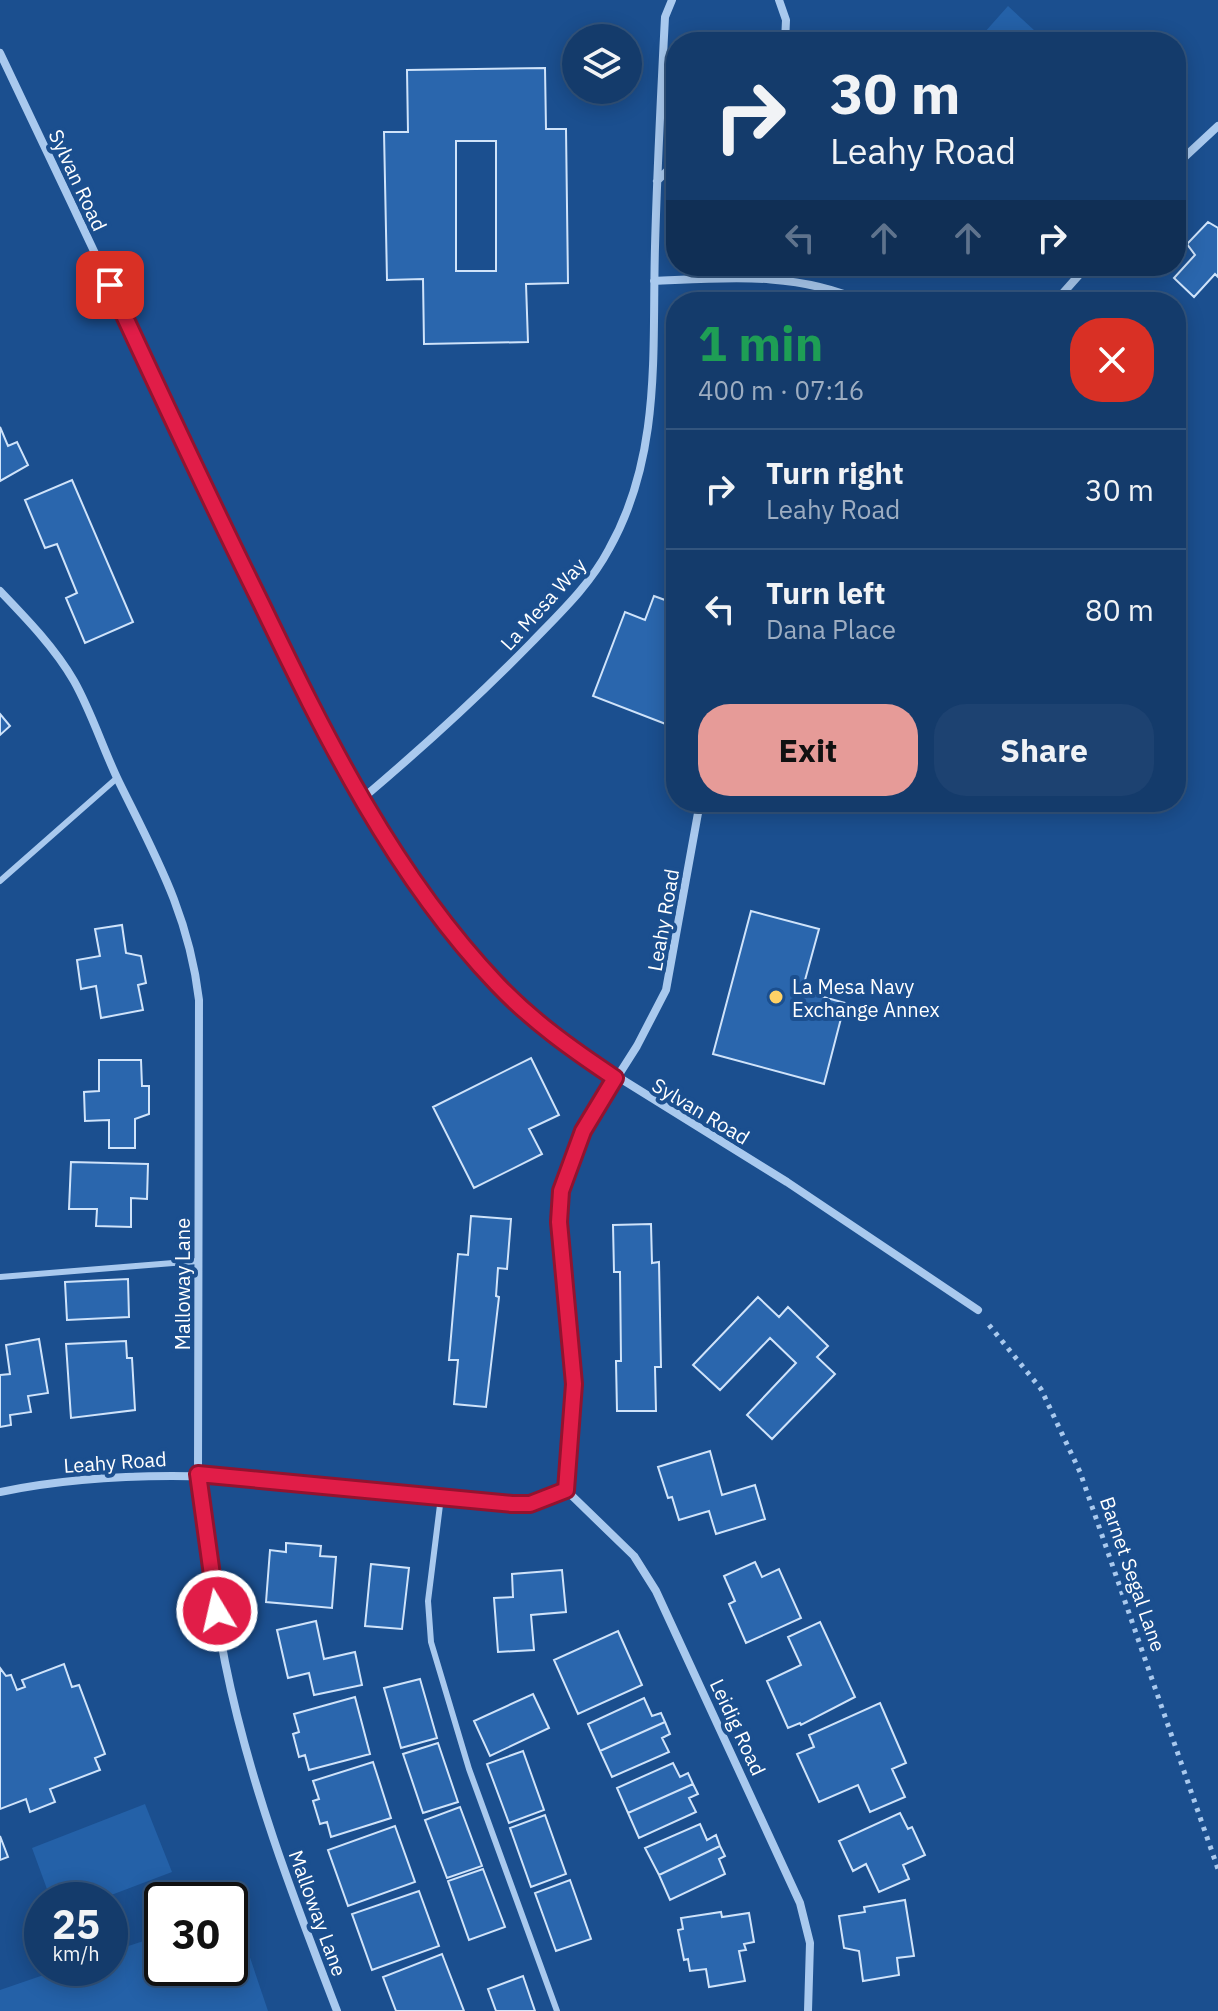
<!DOCTYPE html>
<html lang="en">
<head>
<meta charset="utf-8">
<style>
	body { margin:0; font-family:"IBM Plex Sans",sans-serif; background:#1d4271; color:#f1f3f6; height:100vh; display:flex; flex-direction:column; font-size:30px; white-space:nowrap }
	* { box-sizing:border-box; margin:0 }
	p { font-size:26px; color:#9dadc1 }
	.icon { flex:none; width:44px; height:44px; fill:none; stroke:currentColor; stroke-width:2; stroke-linecap:round; stroke-linejoin:round }
	.map { position:relative; flex:1; overflow:hidden }
	.side { position:absolute; left:666px; top:292px; width:520px; height:520px; display:flex; flex-direction:column; background:#143b6b; border-radius:32px; box-shadow:0 4px 20px #0003,0 0 0 2px #33557e }
	.side>* { flex:none }
	.guide { position:absolute; left:666px; top:32px; width:520px; height:244px; border-radius:32px; box-shadow:0 4px 20px #0003,0 0 0 2px #33557e; background:#143b6b; color:#f1f3f6; overflow:hidden }
	.fabs { position:absolute; left:562px; top:24px; display:grid; gap:16px }
	.fabs a { display:grid; place-items:center; width:80px; height:80px; border-radius:50%; background:#143b6b; box-shadow:0 4px 20px #0003,0 0 0 2px #33557e; font-size:40px }
	.speed { position:absolute; left:24px; top:1882px; display:flex; gap:16px; font-size:40px; font-weight:700; text-align:center }
	.speed>* { display:grid; place-content:center; width:104px; height:104px; border-radius:50%; background:#143b6b; box-shadow:0 4px 20px #0003,0 0 0 2px #33557e; line-height:1 }
	.speed small { font-size:20px; font-weight:400 }
	.speed .limit { border:4px solid #111; border-radius:12px; background:#fff; color:#111 }
	.pin { position:absolute; display:grid; place-items:center; width:68px; height:68px; color:#fff; margin:-34px; border-radius:16px; box-shadow:0 4px 12px #0006 }
	.me { position:absolute; width:88px; margin:-44px; rotate:351deg; stroke-linejoin:round; filter:drop-shadow(0 0 6px #0008) }
	.turn { display:flex; align-items:center; gap:28px; height:168px; padding:0 32px; font-size:36px }
	.turn .icon { width:104px; height:104px; stroke-width:2.5 }
	.turn b { display:block; font-size:56px; line-height:68px }
	.lanes { display:flex; align-items:center; height:76px; padding:0 32px; background:#0003; justify-content:center; gap:40px; direction:ltr }
	.lanes .off { opacity:.35 }
	.round { display:grid; place-items:center; flex:none; width:84px; height:84px; border-radius:32px; background:#1d4271 }
	.overview { display:flex; align-items:center; justify-content:space-between; height:136px; padding:0 32px }
	h1 { font-size:48px; font-weight:800; line-height:60px; color:#1e9e55 }
	.cta { display:flex; gap:16px; margin-top:auto; padding:16px 32px }
	.cta a { flex:1; height:92px; border-radius:32px; background:#e69b98; color:#111; font-size:32px; font-weight:800; line-height:92px; text-align:center }
	.cta a+a { background:#1d4271; color:#f1f3f6 }
	ul { padding:0; list-style:none }
	li { display:flex; align-items:center; gap:24px; height:120px; padding:0 32px; border-top:2px solid #33557e }
	li div { flex:1 }
	li b { display:block; font-size:30px }
	li em { font-style:normal }
	.map>svg:first-child { display:block }
	.green { fill:#2461a8 }
	.building { fill:#2a66ad; stroke:#cfe3fa; stroke-width:2; fill-rule:evenodd }
	.lines { fill:none; stroke-linecap:round; stroke-linejoin:round }
	.path { stroke:#a9c9ee; stroke-width:5; stroke-dasharray:4 6; stroke-linecap:butt }
	.lane { stroke:#a9c9ee; stroke-width:6 }
	.street { stroke:#a9c9ee; stroke-width:8 }
	.route-casing { stroke:#92132f; stroke-width:20 }
	.route { stroke:#e11d48; stroke-width:14 }
	.poi-dot { fill:#ffd166; stroke:#1b4f8f; stroke-width:3 }
	.labels { text-anchor:middle; dominant-baseline:central; stroke-width:8; stroke-linejoin:round; paint-order:stroke }
	.street-label { font-size:20px; fill:#fff; stroke:#1b4f8f }
	.poi-label { font-size:20px; fill:#fff; stroke:#1b4f8f; text-anchor:start }
</style>
</head>
<body>
<div class="map">
<svg width="1218" height="2011" viewBox="0 0 1218 2011">
	<rect width="100%" height="100%" fill="#1b4f8f"/>
	<path class="green" d="M1008 6 1047 42H976Z
		M145 1804 172 1872 98 1900H51L32 1848Z
		M234 1910 268 2011H0V1990L64 1968H110V1952L162 1935V1968H230V1912Z"/>
	<path class="building" d="M545 68 546 129H566L568 283 526 284 528 342 424 344 423 279 387 280 384 132H408L407 70ZM456 141H496V271H456Z
		M1208 222 1218 228V277L1215 274 1194 297 1174 278 1195 255 1187 244Z
		M0 427 8 446 17 442 28 465 0 481Z
		M72 480 133 622 85 643 66 598 77 593 57 544 45 548 25 500Z
		M654 596 676 604V728L593 696 625 612 645 620Z
		M0 714 10 726 0 735Z
		M751 911 819 929 802 991 845 1003 824 1084 713 1054Z
		M122 925 126 953 141 956 146 983 138 985 143 1010 101 1018 96 986 81 989 77 960 100 956 95 929Z
		M531 1058 559 1115 529 1129 542 1154 474 1188 433 1107Z
		M99 1060H141L142 1086H149V1114L135 1119V1148H109V1120L85 1121 84 1092 99 1091Z
		M71 1162 148 1164 147 1199 131 1198V1227L96 1226 97 1209H69Z
		M471 1216 511 1219 507 1269 498 1268 496 1296 499 1297 486 1407 454 1404 458 1360H449L458 1254 468 1255Z
		M651 1224 652 1263 659 1262 661 1367H655L656 1411H617L616 1361H621L620 1272H614L613 1225Z
		M128 1279 129 1317 67 1320 65 1282Z
		M758 1297 779 1317 788 1307 828 1346 817 1357 835 1374 772 1439 747 1415 796 1363 770 1338 720 1390 693 1365Z
		M39 1339 48 1393 28 1396 31 1412 10 1415 11 1425 0 1427V1375L10 1374 6 1345Z
		M126 1341 127 1358H132L135 1410 71 1418 66 1344Z
		M710 1451 722 1495 755 1485 765 1519 716 1534 709 1511 679 1520 672 1497 668 1498 658 1467Z
		M286 1543 321 1546 320 1556 336 1557 332 1608 266 1602 270 1550 286 1552Z
		M755 1562 762 1577 779 1569 801 1618 746 1643 729 1604 735 1601 724 1576Z
		M371 1564 409 1568 402 1629 365 1626Z
		M562 1570 566 1612 531 1615 534 1650 498 1652 494 1598 513 1597 512 1574Z
		M316 1621 324 1659 355 1652 362 1685 314 1695 309 1673 288 1678 277 1630Z
		M820 1622 855 1697 801 1725 800 1723 788 1728 767 1681 801 1665 788 1637Z
		M618 1631 642 1685 578 1714 554 1660Z
		M64 1664 72 1687 79 1685 105 1754 95 1758 100 1770 50 1789 55 1802 30 1812 26 1799 0 1809V1668L6 1676 11 1675 17 1690 25 1687 22 1680Z
		M420 1679 437 1738 401 1748 384 1688Z
		M533 1694 549 1728 490 1756 474 1721Z
		M355 1697 370 1754 309 1770 305 1755 299 1757 293 1734 299 1732 294 1714Z
		M644 1698 652 1716 661 1713 665 1722 600 1751 588 1724Z
		M880 1703 906 1763 892 1769 905 1797 870 1812 858 1785 819 1802 797 1754 814 1747 809 1735Z
		M665 1722 670 1734 662 1738 669 1752 612 1777 600 1751Z
		M438 1743 458 1802 423 1813 403 1754Z
		M523 1751 544 1810 509 1823 487 1764Z
		M373 1762 391 1818 331 1837 327 1822 320 1824 313 1801 319 1799 313 1781Z
		M673 1763 680 1777 688 1773 693 1784 628 1813 617 1788Z
		M693 1784 698 1794 689 1798 696 1812 639 1838 628 1813Z
		M460 1807 482 1866 447 1878 425 1820Z
		M900 1813 908 1829 912 1827 925 1855 903 1865 909 1879 879 1892 866 1864 853 1871 839 1841Z
		M545 1815 566 1874 531 1887 510 1828Z
		M700 1824 707 1840 716 1835 720 1846 659 1875 645 1848Z
		M395 1826 415 1882 348 1906 328 1850Z
		M0 1836 8 1857 0 1860Z
		M720 1846 725 1856 719 1859 725 1874 670 1900 659 1875Z
		M483 1869 505 1927 469 1940 448 1881Z
		M570 1880 591 1939 556 1951 535 1893Z
		M419 1891 439 1946 372 1970 352 1914Z
		M905 1900 914 1956 897 1958 899 1975 863 1981 859 1951 844 1948 839 1916 865 1912 864 1907Z
		M721 1912 722 1917 749 1913 754 1942 744 1944 746 1950 739 1951 745 1981 709 1987 706 1969 690 1971 688 1959 684 1960 678 1930 683 1929 681 1918Z
		M442 1954 464 2011H396L383 1977Z
		M523 1976 535 2011H496L488 1989Z"/>
	<g class="lines">
		<path class="path" d="M989 1325 1041 1389 1080 1472 1218 1869"/>
		<path class="lane" d="M0 881 117 778
			M0 1277 198 1261
			M441 1497 428 1601 431 1642 469 1769 557 2011"/>
		<path class="street" d="M779 0 786 20 785 42
			M0 53C67 193 133 334 199 474 290 670 392 908 565 1044L787 1182 978 1310
			M1176 165 1218 126
			M657 181 676 162
			M654 281C726 278 796 271 864 302
			M1055 302 1087 266
			M0 591C26 618 55 648 74 681 92 713 103 749 119 782 156 857 189 915 199 1000L198 1474C206 1537 213 1600 225 1662 249 1782 293 1897 337 2011
			M363 798C422 748 478 697 532 642 560 613 590 585 609 549 662 455 652 351 655 247 657 171 661 94 665 17L672 0
			M566 1490 574 1384 559 1222 561 1191 583 1131 637 1046 666 990 700 802
			M566 1490 634 1556 656 1591 800 1903 810 1943 808 2011
			M0 1492C170 1457 342 1488 512 1504H530L566 1490"/>
	</g>
	<g class="lines">
		<defs>
			<path id="route" d="M110 285C159 391 209 498 261 603 325 736 394 876 497 984 532 1021 573 1050 615 1078L583 1131 561 1191 559 1222 574 1384 566 1490 530 1504H512L198 1474 217 1611"/>
		</defs>
		<use href="#route" class="route-casing"/>
		<use href="#route" class="route"/>
	</g>
	<circle class="poi-dot" cx="776" cy="997" r="8"/>
	<g class="labels">
		<g class="street-label">
			<text transform="translate(78 180) rotate(65)">Sylvan Road</text>
			<text transform="translate(543 604) rotate(-48)">La Mesa Way</text>
			<text transform="translate(663 920) rotate(-80)">Leahy Road</text>
			<text transform="translate(701 1111) rotate(31)">Sylvan Road</text>
			<text transform="translate(182 1284) rotate(-90)">Malloway Lane</text>
			<text transform="translate(115 1462) rotate(-4)">Leahy Road</text>
			<text transform="translate(1133 1574) rotate(71)">Barnet Segal Lane</text>
			<text transform="translate(738 1727) rotate(65)">Leidig Road</text>
			<text transform="translate(318 1913) rotate(70)">Malloway Lane</text>
		</g>
		<g class="poi-label">
			<text x="792" y="986">La Mesa Navy<tspan x="792" dy="23">Exchange Annex</tspan></text>
		</g>
	</g>
</svg>
<div class="fabs">
<a><svg class="icon" aria-label="layers" viewBox="0 0 24 24"><path d="M12 4l9 5-9 5-9-5zM3 14l9 5 9-5"/></svg></a>
</div>
<div class="speed"><div>25<small>km/h</small></div><div class="limit">30</div></div>
<div class="pin" style="left:110px;top:285px;background:#d93025"><svg class="icon" aria-label="arrive" viewBox="0 0 24 24"><path d="M6 21V4h12l-3 4 3 4H6"/></svg></div>
<svg class="me" style="left:217px;top:1611px" viewBox="-20 -20 40 40"><circle r="17" fill="#e11d48" stroke="#fff" stroke-width="3"/><path d="M0-11L8 9 0 5-8 9z" fill="#fff"/></svg>
<div class="guide">
<div class="turn"><svg class="icon" aria-label="right" viewBox="0 0 24 24"><path d="M7 20v-9h11M14 6l5 5-5 5"/></svg><div><b>30 m</b>Leahy Road</div></div>
<div class="lanes"><svg class="icon off" aria-label="left" viewBox="0 0 24 24"><path d="M17 20v-9H6M10 6l-5 5 5 5"/></svg><svg class="icon off" aria-label="ahead" viewBox="0 0 24 24"><path d="M12 20V5M6 11l6-6 6 6"/></svg><svg class="icon off" aria-label="ahead" viewBox="0 0 24 24"><path d="M12 20V5M6 11l6-6 6 6"/></svg><svg class="icon" aria-label="right" viewBox="0 0 24 24"><path d="M7 20v-9h11M14 6l5 5-5 5"/></svg></div>
</div>
<section class="side">
<div class="overview"><div><h1>1 min</h1><p>400 m · 07:16</p></div><a class="round" style="background:#d93025;color:#fff"><svg class="icon" aria-label="close" viewBox="0 0 24 24"><path d="M6 6l12 12M18 6L6 18"/></svg></a></div>
<ul>
<li><svg class="icon" aria-label="right" viewBox="0 0 24 24"><path d="M7 20v-9h11M14 6l5 5-5 5"/></svg><div><b>Turn right</b><p>Leahy Road</p></div><em>30 m</em></li>
<li><svg class="icon" aria-label="left" viewBox="0 0 24 24"><path d="M17 20v-9H6M10 6l-5 5 5 5"/></svg><div><b>Turn left</b><p>Dana Place</p></div><em>80 m</em></li>
</ul>
<div class="cta"><a>Exit</a><a>Share</a></div>
</section>
</div>
</body>
</html>
